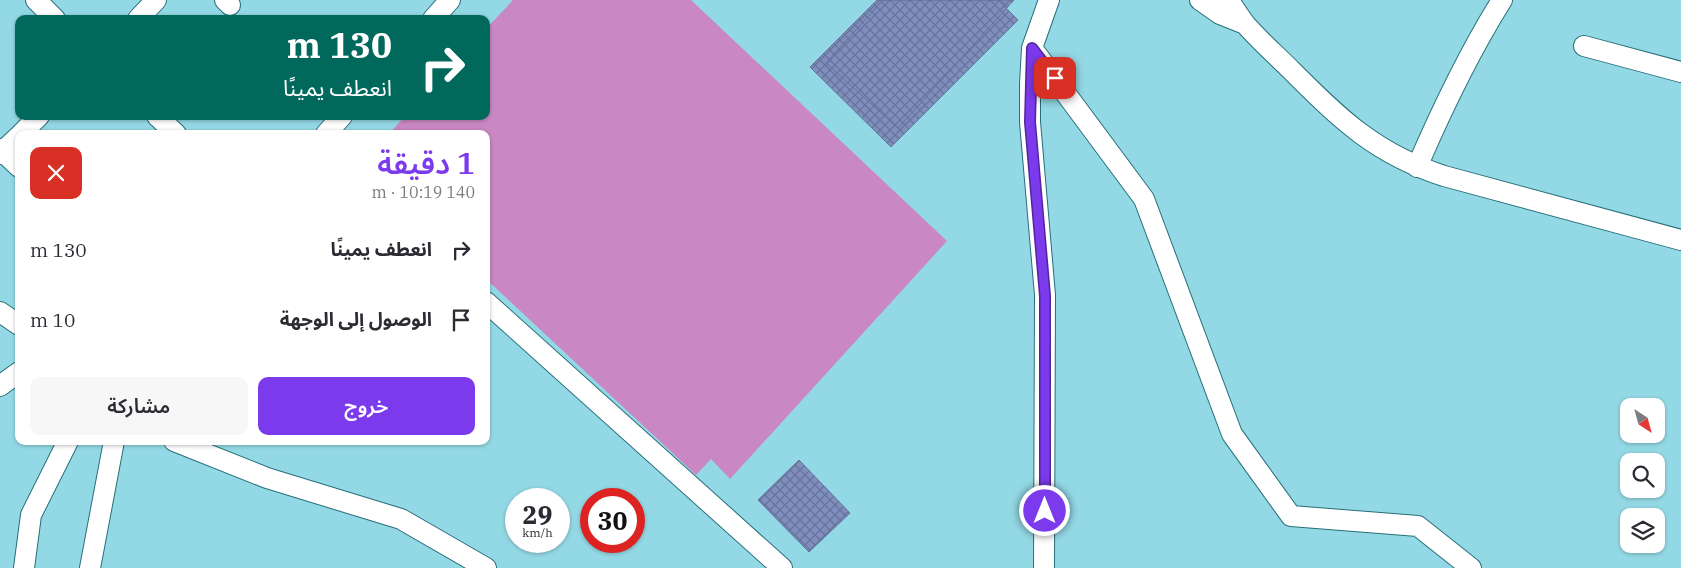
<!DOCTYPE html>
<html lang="ar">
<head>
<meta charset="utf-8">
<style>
	body { margin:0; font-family:"IBM Plex Serif","Noto Sans Arabic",serif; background:#f7f7f7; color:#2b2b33; direction:rtl; height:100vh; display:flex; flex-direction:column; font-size:19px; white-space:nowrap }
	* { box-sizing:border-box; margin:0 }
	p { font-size:16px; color:#7c7c81 }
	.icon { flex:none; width:28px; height:28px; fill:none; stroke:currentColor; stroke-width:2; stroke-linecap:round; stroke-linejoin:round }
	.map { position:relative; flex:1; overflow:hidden; direction:ltr }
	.panel { position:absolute; left:15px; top:130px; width:475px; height:315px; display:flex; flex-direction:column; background:#fff; border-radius:10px; box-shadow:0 1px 4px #0004; direction:rtl }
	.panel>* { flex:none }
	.guide { position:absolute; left:15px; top:15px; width:475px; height:105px; border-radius:10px; box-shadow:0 1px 4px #0004; direction:rtl; background:#00695c; color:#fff; overflow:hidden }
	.needle { width:32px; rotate:144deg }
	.fabs { position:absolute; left:1620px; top:398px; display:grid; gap:10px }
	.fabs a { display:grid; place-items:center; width:45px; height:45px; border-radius:10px; background:#fff; box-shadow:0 1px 4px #0004; font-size:25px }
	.speed { position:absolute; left:505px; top:488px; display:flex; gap:10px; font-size:25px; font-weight:700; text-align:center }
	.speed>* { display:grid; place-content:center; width:65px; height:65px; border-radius:50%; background:#fff; box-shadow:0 1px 4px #0004; line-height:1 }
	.speed small { font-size:12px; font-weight:400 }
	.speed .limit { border:8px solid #d22; background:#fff; color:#111 }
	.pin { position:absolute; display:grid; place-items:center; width:42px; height:42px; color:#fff; margin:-21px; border-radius:10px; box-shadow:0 2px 8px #0006 }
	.me { position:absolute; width:55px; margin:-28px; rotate:0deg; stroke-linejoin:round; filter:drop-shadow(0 0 4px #0008) }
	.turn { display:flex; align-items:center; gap:18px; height:105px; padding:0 15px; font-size:22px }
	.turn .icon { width:65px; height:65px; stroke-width:2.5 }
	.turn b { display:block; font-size:35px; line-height:42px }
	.round { display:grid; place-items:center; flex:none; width:52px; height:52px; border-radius:10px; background:#f7f7f7 }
	.overview { display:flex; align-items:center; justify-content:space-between; height:85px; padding:0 15px }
	h1 { font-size:30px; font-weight:600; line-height:38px; color:#7c3aed }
	.button { display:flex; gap:10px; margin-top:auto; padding:10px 15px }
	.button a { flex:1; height:58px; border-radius:10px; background:#7c3aed; color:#fff; font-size:20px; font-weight:600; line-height:58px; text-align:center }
	.button a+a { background:#f7f7f7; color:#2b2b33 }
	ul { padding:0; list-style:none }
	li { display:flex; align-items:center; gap:15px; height:70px; padding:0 15px }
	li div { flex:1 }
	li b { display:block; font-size:19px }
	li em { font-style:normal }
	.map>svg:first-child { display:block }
	.garden { fill:#c988c3 }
	.building { fill:url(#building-cross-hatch); stroke:#63729f }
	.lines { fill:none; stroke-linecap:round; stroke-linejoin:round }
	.minor-casing { stroke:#276f7a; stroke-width:22 }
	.minor { stroke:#fff; stroke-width:20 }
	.route-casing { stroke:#51269a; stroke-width:12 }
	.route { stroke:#7c3aed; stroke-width:9 }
</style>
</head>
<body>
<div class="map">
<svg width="1681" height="568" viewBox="0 0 1681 568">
	<defs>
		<pattern id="building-cross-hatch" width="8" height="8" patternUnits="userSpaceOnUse" patternTransform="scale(1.25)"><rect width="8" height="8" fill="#7f8ebd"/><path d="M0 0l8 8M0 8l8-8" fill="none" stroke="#66749a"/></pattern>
	</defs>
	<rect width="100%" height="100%" fill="#93d9e5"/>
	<path class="garden" d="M513 0H691L947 241 730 479 711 459 696 475 486 279V134H389L405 116H486V29Z"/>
	<path class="building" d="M877 0H998L1018 20 891 147 810 67Z
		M883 0H1014L898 128 826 63Z
		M799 460 850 513 809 552 758 500Z"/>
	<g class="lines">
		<defs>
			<path id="minor" d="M36 0 55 19
				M225 0 230 5
				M1200 0 1220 14 1245 24
				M1228 0C1235 8 1239 17 1246 25 1260 41 1277 56 1292 71 1341 120 1376 154 1444 176L1681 240
				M138 19 156 0
				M433 19 450 0
				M1584 46 1681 72
				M1032 48 1144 199 1232 434 1291 516 1418 526 1471 568
				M157 116 176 134
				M21 134 39 116
				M326 134 342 116
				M0 149 19 167
				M0 154 19 136
				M1417 167C1442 109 1468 54 1502 0
				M486 302 782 568
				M0 312 19 325
				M0 386 19 372
				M174 441 267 478 401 519 486 568
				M24 568 31 515 68 441
				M90 568 114 441
				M1044 568 1045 295 1030 122V84L1032 48 1049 0"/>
		</defs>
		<use href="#minor" class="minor-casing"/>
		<use href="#minor" class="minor"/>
	</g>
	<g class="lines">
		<defs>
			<path id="route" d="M1045 511V296L1030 122 1032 48 1055 78"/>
		</defs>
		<use href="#route" class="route-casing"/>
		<use href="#route" class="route"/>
	</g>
</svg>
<div class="fabs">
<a><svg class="needle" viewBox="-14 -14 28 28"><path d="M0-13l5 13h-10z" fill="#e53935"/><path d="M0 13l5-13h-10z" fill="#7c7c81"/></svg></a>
<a><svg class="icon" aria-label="search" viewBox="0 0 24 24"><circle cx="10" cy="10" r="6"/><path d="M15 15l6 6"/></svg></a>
<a><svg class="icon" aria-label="layers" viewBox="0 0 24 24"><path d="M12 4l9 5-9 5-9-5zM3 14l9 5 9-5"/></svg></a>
</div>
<div class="speed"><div>29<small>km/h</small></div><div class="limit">30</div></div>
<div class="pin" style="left:1055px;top:78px;background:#d93025"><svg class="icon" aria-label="arrive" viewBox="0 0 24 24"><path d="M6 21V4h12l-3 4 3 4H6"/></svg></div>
<svg class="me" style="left:1045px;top:511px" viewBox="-20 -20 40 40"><circle r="17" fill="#7c3aed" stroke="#fff" stroke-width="3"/><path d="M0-11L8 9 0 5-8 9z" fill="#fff"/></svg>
<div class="guide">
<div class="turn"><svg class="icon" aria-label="right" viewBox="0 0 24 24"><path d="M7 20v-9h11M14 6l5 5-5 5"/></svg><div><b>130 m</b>انعطف يمينًا</div></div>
</div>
<section class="panel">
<div class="overview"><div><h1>1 دقيقة</h1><p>140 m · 10:19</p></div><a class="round" style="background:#d93025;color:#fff"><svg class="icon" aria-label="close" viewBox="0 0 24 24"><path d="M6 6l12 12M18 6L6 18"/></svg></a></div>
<ul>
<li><svg class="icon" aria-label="right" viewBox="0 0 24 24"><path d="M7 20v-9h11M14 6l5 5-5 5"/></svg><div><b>انعطف يمينًا</b></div><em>130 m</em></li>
<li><svg class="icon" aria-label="arrive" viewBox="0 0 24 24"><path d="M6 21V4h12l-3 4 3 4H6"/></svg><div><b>الوصول إلى الوجهة</b></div><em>10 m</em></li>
</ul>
<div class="button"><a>خروج</a><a>مشاركة</a></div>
</section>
</div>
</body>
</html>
